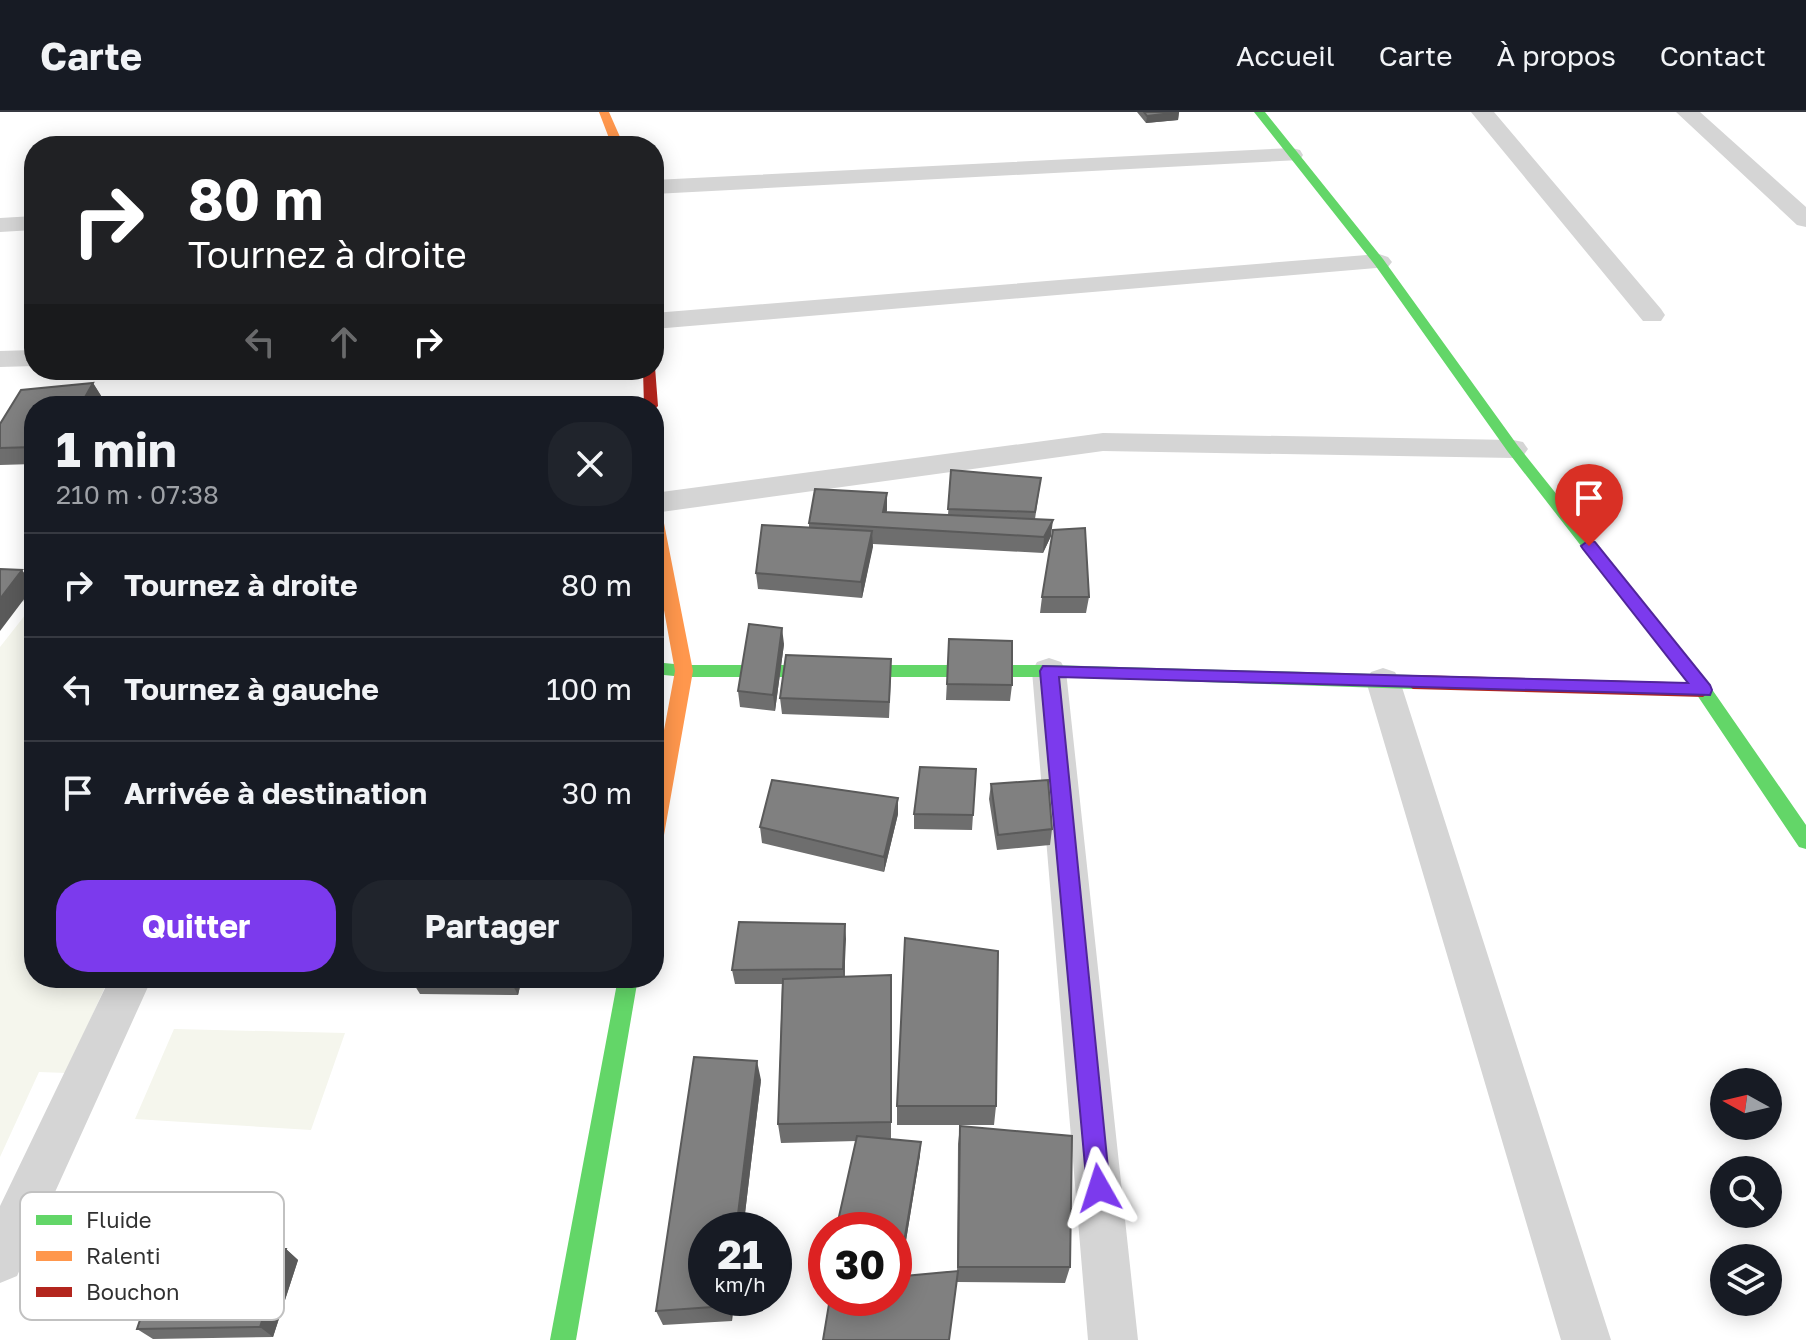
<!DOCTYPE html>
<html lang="fr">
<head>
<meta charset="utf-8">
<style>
	body { margin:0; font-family:"Golos Text",sans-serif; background:#20242c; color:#f1f3f6; height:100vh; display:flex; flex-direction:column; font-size:30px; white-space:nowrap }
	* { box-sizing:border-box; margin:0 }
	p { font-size:26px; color:#9ea1a6 }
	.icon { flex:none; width:44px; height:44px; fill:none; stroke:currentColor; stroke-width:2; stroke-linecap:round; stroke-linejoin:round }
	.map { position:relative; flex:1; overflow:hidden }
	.side { position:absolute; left:24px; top:284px; width:640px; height:592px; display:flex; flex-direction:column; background:#171b24; border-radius:32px; box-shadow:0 4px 20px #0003 }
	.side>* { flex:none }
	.guide { position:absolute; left:24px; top:24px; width:640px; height:244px; border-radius:32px; box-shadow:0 4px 20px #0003; background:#202124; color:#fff; overflow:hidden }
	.needle { width:52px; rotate:278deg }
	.fabs { position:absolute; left:1710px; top:956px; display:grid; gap:16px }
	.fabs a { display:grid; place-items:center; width:72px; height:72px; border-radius:50%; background:#171b24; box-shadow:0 4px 20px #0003; font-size:40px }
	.speed { position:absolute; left:688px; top:1100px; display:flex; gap:16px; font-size:40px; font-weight:700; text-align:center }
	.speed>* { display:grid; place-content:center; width:104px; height:104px; border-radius:50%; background:#171b24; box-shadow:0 4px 20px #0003; line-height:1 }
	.speed small { font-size:20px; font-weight:400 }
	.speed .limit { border:12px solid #d22; background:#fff; color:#111 }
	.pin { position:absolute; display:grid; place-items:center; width:68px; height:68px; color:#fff; margin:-82px -34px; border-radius:50% 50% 50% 0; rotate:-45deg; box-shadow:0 0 8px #0007 }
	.pin .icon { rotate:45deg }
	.me { position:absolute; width:88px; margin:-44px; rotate:354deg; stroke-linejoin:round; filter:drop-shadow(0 0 6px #0008) }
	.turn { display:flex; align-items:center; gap:28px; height:168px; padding:0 32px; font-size:36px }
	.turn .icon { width:104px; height:104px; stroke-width:2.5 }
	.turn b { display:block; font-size:56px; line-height:68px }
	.lanes { display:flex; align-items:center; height:76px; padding:0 32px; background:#0003; justify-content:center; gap:40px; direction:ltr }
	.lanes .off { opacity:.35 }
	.round { display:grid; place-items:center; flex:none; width:84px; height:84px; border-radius:32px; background:#20242c }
	.head { display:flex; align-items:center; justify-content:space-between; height:136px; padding:0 32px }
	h1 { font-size:48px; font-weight:700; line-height:60px }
	.button { display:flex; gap:16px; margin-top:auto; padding:16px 32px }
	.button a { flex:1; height:92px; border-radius:32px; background:#7c3aed; color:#fff; font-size:32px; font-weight:700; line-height:92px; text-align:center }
	.button a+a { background:#20242c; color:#f1f3f6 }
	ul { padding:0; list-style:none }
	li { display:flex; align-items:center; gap:24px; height:104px; padding:0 32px; border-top:2px solid #363941 }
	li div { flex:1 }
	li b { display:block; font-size:30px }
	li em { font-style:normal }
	header { display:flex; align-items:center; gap:48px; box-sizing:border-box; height:112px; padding:0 40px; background:#171b24; border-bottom:2px solid #363941 }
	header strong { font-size:38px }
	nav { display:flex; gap:44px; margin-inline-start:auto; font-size:28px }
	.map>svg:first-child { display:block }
	.green { fill:#f5f6ed }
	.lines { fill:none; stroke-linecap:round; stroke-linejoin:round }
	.street { fill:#d5d5d5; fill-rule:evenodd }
	.fast { fill:#63d668; fill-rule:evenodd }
	.slow { fill:#ff974d; fill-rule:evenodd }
	.jam { fill:#b3261e; fill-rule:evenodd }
	.wall { fill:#6e6e6e }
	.shaded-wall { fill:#5a5a5a }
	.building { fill:#808080; stroke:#5a5a5a; stroke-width:2 }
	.route { fill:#7c3aed; stroke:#51269a; stroke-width:2 }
	.key { fill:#fff; stroke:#c1c1c1; stroke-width:2 }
	.key-label { font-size:22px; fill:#313131 }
</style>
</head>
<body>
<header>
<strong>Carte</strong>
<nav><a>Accueil</a><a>Carte</a><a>À propos</a><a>Contact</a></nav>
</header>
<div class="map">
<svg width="1806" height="1228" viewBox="0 0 1806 1228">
	<rect width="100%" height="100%" fill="#fff"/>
	<path class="green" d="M33 493 34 866H109L66 961 39 960 0 1045V535Z
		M174 917 345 921 311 1018 135 1007Z"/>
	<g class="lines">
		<path class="street" d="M1471 0H1494L1661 197 1665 203 1661 209H1643Z
			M1676 0H1700L1806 95V115L1797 113Z
			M1292 36 1300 38 1303 43 1300 48 654 82V68Z
			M34 104V118L0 120V106Z
			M1379 142 1388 145 1392 150 1388 155 654 217V201Z
			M34 238V254L0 255V239Z
			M1103 321 1513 328 1523 330 1528 337 1523 344 1513 346 1103 339 654 401V381Z
			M0 464 34 469V491L0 486Z
			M1049 546 1061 550 1066 559 1138 1228H1088L1032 559 1037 550Z
			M1383 556 1395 560 1400 569 1611 1228H1561L1366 569 1371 560Z
			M110 866H152L17 1164 0 1171V1094Z"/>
		<path class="fast" d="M1254 0H1265L1383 147 1518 334 1709 573 1806 713V737L1799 735 1697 583 1508 340 1375 153Z
			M654 550 684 553H1049L1413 563 1422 570 1413 577 1049 565H684L654 562Z
			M618 866H638L576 1228H550Z"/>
		<path class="slow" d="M599 0H609L624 34H612Z
			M654 396 662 401 693 559 664 723 661 729 654 731V672L675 559 654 443Z"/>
		<path class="jam" d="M655 255 658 294 654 298V294H644L643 258H654Z
			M1413 563 1703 571 1712 578 1703 585 1413 577 1404 570Z"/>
	</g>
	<path class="wall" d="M1137 0H1179L1178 8 1146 11Z
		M93 271 103 287 99 294H34V352L0 353V312L21 278Z
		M951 358 1041 366 1035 407 1051 424 1043 441 873 432 862 486 758 477 756 461 809 415V411L887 398 886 400 948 403Z
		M1042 485H1089L1086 501H1040Z
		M949 527 1012 573 1010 589 946 588Z
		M784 532 775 599 740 595 738 579Z
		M891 563 889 606 782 602 780 586Z
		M976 657 972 718 914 717V702Z
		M991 672 1052 717 1050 733 997 738 989 687Z
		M898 702 884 760 762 731 760 715Z
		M845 812V865L891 863V1027L920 1043 902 1153 894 1152V1118L856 1029 781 1031 778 1012 782 872H735L732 858Z
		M410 866H522L518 883 420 882Z
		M761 968 743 1118H706V1186H734L732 1209 663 1213 656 1199Z
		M897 994H996L994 1013H897Z
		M960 1014 1070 1155 1065 1171 957 1170 958 1032Z
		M286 1137 298 1148 273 1225 153 1227 137 1217Z"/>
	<path class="shaded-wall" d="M1179 0 1178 8 1146 11 1147 4Z
		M93 271 103 287 99 294H80Z
		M887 381V398L883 417V400Z
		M1053 408 1051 424 1043 441 1044 425Z
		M872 419 873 435 862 486 861 470Z
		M22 458 34 474 0 519V487Z
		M782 516 784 532 775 599 773 583Z
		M898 686V702L884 760V745Z
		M845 812 846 827 844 872 843 857Z
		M509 866H522L518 883Z
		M757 949 761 968 743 1118H736Z
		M921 1030 920 1043 902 1153V1142Z
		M286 1137 298 1148 273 1225 260 1215Z
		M728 1186H734L732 1209 727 1194Z"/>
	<path class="building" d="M1144 0H1179L1147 4Z
		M93 271 80 294H34V335L0 336V312L21 278Z
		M951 358 1041 366 1035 400 948 397Z
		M815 377 887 381 883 400 1053 408 1044 425 809 411Z
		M762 413 872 419 861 470 756 461Z
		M1085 416 1089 485H1042L1053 418Z
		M0 457 22 458 0 487Z
		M749 512 782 516 773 583 738 579Z
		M949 527 1012 529V573L947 572Z
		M786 543 891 547 889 590 780 586Z
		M920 655 976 657 973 703 914 702Z
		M772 668 898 686 884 745 760 715Z
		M1048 668 1052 717 998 723 991 672Z
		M739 810 845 812 843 857 732 858Z
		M905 826 998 839 996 994H897Z
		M891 863V1010L778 1012 783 867Z
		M694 945 757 949 736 1118H706V1186H728L727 1194 656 1199Z
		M960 1014 1072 1024 1070 1155H958Z
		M857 1024 921 1030 902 1142 894 1141V1118H836Z
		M286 1137 260 1215 137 1217 163 1139Z
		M958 1159 949 1228H823L830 1186H894V1165Z"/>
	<path class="route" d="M1589 428 1595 430 1710 573 1712 578 1710 583 1059 565 1110 1076 1107 1084 1099 1088 1090 1084 1087 1076 1040 559 1043 554 1688 571 1583 437 1581 434Z"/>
	<rect x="20" y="1080" width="264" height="128" rx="12" class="key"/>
	<rect x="36" y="1103" width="36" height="10" fill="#63d668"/>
	<rect x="36" y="1139" width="36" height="10" fill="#ff974d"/>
	<rect x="36" y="1175" width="36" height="10" fill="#b3261e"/>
	<g class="key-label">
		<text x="86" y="1116">Fluide</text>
		<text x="86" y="1152">Ralenti</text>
		<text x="86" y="1188">Bouchon</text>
	</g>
</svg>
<div class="fabs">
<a><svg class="needle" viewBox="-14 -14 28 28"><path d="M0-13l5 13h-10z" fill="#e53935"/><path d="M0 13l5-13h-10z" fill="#9ea1a6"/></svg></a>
<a><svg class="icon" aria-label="search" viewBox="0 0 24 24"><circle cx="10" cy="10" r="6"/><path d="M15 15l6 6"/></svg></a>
<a><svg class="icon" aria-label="layers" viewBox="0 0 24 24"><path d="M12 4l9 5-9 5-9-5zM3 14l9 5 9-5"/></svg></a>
</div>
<div class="speed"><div>21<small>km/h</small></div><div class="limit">30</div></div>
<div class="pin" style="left:1589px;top:434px;background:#d93025"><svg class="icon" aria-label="arrive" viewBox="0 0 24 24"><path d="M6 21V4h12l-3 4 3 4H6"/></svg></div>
<svg class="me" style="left:1099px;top:1076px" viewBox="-20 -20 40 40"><path d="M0-17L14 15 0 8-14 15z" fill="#7c3aed" stroke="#fff" stroke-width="4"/></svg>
<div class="guide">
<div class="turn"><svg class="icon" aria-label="right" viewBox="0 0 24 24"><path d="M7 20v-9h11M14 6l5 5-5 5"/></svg><div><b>80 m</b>Tournez à droite</div></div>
<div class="lanes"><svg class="icon off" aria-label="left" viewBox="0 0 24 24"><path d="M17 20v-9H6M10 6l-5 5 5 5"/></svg><svg class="icon off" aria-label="ahead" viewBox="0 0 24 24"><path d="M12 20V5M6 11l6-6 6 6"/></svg><svg class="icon" aria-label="right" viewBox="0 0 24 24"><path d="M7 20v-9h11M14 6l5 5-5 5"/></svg></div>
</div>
<section class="side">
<div class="head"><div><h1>1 min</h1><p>210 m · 07:38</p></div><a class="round"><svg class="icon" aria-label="close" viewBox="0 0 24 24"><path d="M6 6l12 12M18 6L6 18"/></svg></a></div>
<ul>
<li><svg class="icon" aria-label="right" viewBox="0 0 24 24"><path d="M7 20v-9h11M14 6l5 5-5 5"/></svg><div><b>Tournez à droite</b></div><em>80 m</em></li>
<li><svg class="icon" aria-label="left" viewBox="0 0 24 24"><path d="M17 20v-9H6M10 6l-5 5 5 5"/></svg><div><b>Tournez à gauche</b></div><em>100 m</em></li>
<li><svg class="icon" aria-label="arrive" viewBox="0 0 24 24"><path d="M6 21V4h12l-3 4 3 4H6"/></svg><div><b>Arrivée à destination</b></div><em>30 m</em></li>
</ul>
<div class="button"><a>Quitter</a><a>Partager</a></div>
</section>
</div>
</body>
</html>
